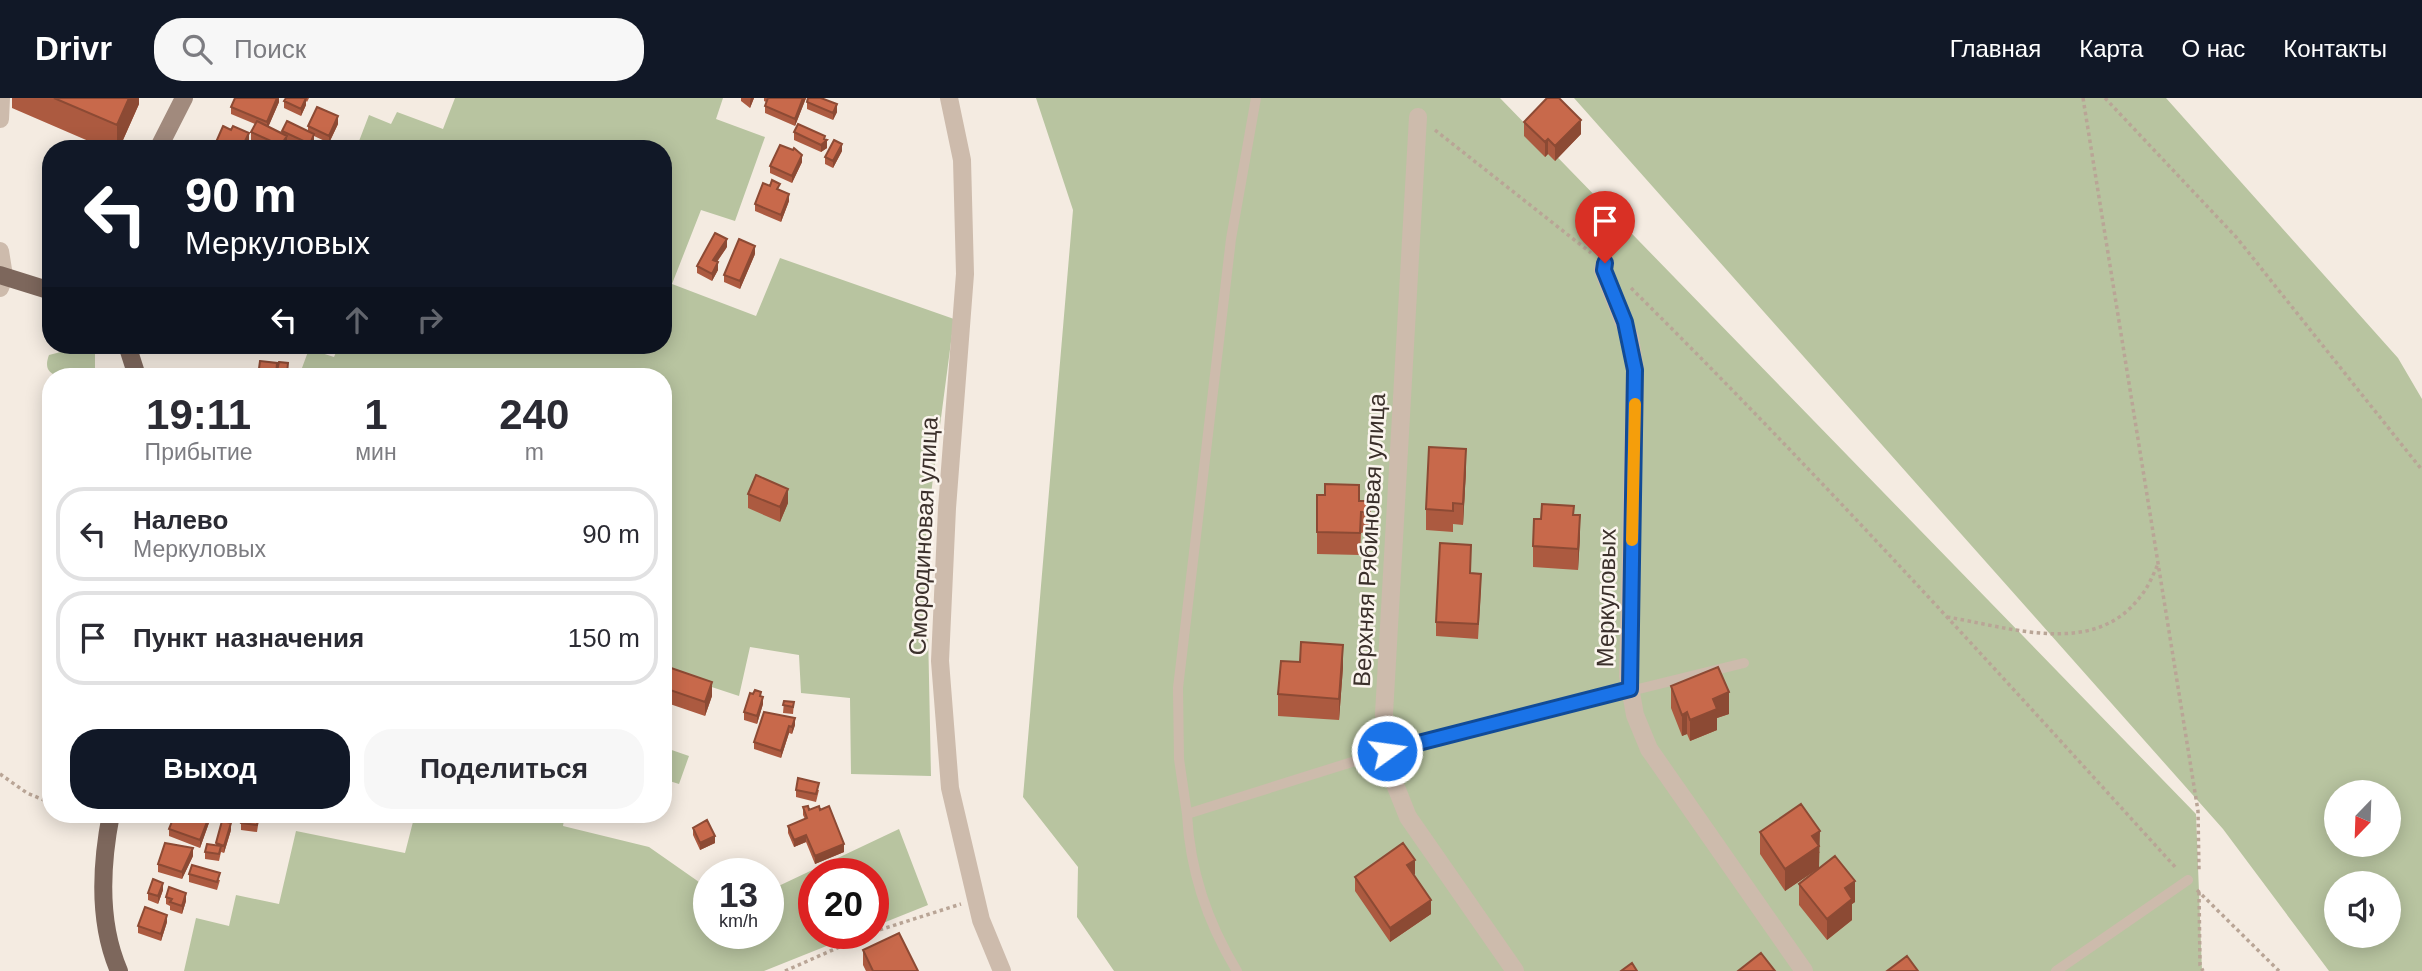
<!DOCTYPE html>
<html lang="ru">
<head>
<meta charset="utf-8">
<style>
	body { margin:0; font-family:Arial,sans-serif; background:#f7f7f7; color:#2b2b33; height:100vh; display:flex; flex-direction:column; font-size:26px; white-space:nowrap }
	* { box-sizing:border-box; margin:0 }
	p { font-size:23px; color:#7c7c81 }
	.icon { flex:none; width:38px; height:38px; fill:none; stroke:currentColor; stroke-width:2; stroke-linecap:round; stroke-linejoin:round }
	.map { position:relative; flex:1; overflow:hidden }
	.sheet { position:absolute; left:42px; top:270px; width:630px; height:455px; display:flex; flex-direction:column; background:#fff; border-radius:28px; box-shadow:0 4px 18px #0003 }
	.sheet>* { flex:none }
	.hud { position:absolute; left:42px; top:42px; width:630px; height:214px; border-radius:28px; box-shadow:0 4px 18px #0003; background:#111827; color:#fff; overflow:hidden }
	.needle { width:46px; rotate:203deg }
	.controls { position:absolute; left:2324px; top:682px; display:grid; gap:14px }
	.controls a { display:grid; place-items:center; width:77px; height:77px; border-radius:50%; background:#fff; box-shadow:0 4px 18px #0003; font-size:35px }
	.speed { position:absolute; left:693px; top:760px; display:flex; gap:14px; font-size:35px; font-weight:700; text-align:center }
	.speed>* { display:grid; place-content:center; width:91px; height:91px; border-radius:50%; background:#fff; box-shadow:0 4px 18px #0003; line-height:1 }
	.speed small { font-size:18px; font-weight:400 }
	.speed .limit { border:10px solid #d22; background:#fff; color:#111 }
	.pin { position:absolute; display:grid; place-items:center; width:60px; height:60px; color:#fff; margin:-72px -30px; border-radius:50% 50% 50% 0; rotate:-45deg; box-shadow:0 0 7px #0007 }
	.pin .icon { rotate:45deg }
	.me { position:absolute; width:77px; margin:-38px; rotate:76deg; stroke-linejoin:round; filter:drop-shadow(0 0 5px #0008) }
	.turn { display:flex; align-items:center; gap:24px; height:147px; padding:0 28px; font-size:32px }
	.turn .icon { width:91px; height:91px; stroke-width:2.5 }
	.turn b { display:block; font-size:49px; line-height:60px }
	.lanes { display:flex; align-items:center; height:66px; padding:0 28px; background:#0003; justify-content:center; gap:35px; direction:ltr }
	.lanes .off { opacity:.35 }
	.eta { display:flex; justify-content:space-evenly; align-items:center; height:119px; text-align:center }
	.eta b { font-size:42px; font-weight:800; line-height:49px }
	.cta { display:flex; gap:14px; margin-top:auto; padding:14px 28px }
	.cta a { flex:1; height:80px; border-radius:28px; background:#111827; color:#fff; font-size:28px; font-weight:800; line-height:80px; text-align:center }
	.cta a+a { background:#f7f7f7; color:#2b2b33 }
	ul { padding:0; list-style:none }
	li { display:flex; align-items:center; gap:21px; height:94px; margin:0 14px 10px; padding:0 14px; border:4px solid #e1e1e2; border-radius:28px }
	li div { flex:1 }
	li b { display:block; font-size:26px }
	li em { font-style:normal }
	header { display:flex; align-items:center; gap:42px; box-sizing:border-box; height:98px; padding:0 35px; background:#111827; color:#fff }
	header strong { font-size:33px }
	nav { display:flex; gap:38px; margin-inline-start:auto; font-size:24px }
	.search { width:490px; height:63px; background:#f7f7f7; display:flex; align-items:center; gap:18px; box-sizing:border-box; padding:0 24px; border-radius:28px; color:#7c7c81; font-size:26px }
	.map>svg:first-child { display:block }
	.green { fill:#b8c4a0; fill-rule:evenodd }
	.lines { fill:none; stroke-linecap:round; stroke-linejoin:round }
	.path { stroke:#b9a596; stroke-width:3.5; stroke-dasharray:3.5 3.5; stroke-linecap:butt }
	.lane { stroke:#cdbbac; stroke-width:10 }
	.street { stroke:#cdbbac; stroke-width:18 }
	.secondary { stroke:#a18a7d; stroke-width:18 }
	.primary { stroke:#7d675c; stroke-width:18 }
	.wall { fill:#ac5a40 }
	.shaded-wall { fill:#8c4a34 }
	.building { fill:#c8694b; stroke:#8c4a34; stroke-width:2 }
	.route-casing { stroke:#114b97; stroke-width:18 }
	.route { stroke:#1a73e8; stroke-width:12 }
	.slow { stroke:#f59e0b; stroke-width:12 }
	.labels { text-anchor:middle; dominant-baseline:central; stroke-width:5; stroke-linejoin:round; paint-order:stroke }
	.street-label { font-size:24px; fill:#3b302b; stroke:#fbf5ee }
</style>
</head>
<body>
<header>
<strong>Drivr</strong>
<div class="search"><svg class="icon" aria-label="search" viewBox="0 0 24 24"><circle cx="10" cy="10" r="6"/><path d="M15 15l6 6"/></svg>Поиск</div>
<nav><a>Главная</a><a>Карта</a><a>О нас</a><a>Контакты</a></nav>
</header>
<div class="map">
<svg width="2422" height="873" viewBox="0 0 2422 873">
	<rect width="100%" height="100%" fill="#f4ebe1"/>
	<path class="green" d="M455 0H723L716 21 765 39 735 123 701 112 672 186 756 218 780 160 954 221 926 434 931 678 851 676 850 600 801 595 799 557 750 549 739 598 663 573V278H299L309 251 334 259 339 247H663V51H356L369 17 391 26 397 14 443 31Z
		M1036 0H1500L2196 716 2202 873H1114L1077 819 1078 769 1023 699 1073 112Z
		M1574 0H2166L2398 260 2422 301V873H2329L2223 731ZM2336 695H2389V747H2336ZM2336 786H2389V838H2336Z
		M84 248 95 254V278C76 278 38 286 49 257Z
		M663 649 689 658 679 686 663 681Z
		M415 716H565L563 728 649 749 709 791V835H768V793L899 731 928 807 873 829V775H814V835H859L764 873H184L196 820 229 828 236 797 279 806 296 733 405 755Z"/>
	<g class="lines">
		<path class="path" d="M2083 0 2198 713 2199 773
			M2105 0 2237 140 2422 372
			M1435 32 1591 155
			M1631 190C1820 377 1998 574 2177 771
			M1947 519C2009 529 2094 560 2140 499 2148 490 2153 477 2158 466
			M0 676 27 695 51 705
			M78 716 93 718
			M2197 792 2279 873
			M2199 794 2200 867 2203 873
			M873 834 961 806
			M785 873 871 835"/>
		<path class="lane" d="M1187 716 1179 661 1178 590 1231 141 1256 0
			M1237 873C1207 824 1190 774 1187 716L1387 653 1744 565
			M2056 873 2188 782"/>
		<path class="street" d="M949 0 962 62 965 176 947 410 940 563 950 690 981 822 1002 873
			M1418 19 1384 616 1388 669 1408 719 1515 873
			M0 21 1 0
			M0 153 4 178 0 190
			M1605 165 1603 172 1630 240 1635 272 1628 578 1635 617 1649 651 1804 873"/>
		<path class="secondary" d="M158 51 184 0"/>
		<path class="primary" d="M0 177 51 193
			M127 247 137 278
			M111 716C101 767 98 825 119 873"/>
	</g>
	<path class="wall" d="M12 0H139V6L119 51H107L12 10Z
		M279 0V4L268 29 282 36V33H308V28L338 26 329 45 314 38V43L311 51H305L287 43V46L268 49 251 42V34L255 26 231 16V9Z
		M286 0H309L307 4 306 3V7L301 18 284 10V3Z
		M741 0H754L750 10 741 3Z
		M764 0H806L795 28 765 15V8L766 4 764 3Z
		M807 4 837 14 833 22 807 11Z
		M1524 24 1581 36 1555 63 1548 56 1545 59 1524 38Z
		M794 34 825 42 827 50 821 54 794 42Z
		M842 53 833 70 825 66V59Z
		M802 64 792 85 770 75V68Z
		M780 92 789 103 781 124 755 113V106Z
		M727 149 717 164 718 172 712 183 697 175V168Z
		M755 156 740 191 724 184V177Z
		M230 247H243L241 252Z
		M288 272 287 278H277V273Z
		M1466 372 1463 427 1453 426V434L1426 432V411Z
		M748 396 788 405 780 424 748 410Z
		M1317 397 1359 403H1370V435H1361L1360 457 1317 456Z
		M1574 417 1580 438 1578 472 1533 469V448L1541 421Z
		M1471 475 1481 490 1478 541 1436 538V524Z
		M1300 564 1343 569 1339 622 1278 618V596Z
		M1671 588 1729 616 1717 620V632L1690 643 1687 636 1682 638 1671 610Z
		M664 590 712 598 705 618 664 604Z
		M761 598 763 606 757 626 744 622V614Z
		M784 603 794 604 793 616 783 615Z
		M764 614 795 627 792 636 789 635 781 660 754 651V644Z
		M796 692H819L816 704 796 699Z
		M803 709 809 712H820L844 754 815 766 806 744 794 749 788 735V728L805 721 803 717Z
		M259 721 257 734 241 732V725Z
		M210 722 200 750 169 738V731Z
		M693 730 715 745 700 752 693 737Z
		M231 732 224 755 221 754 219 763 205 761V754L216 747V745Z
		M1760 734 1820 754 1819 755V770L1785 793 1760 756Z
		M193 758 182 781 158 774V766Z
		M189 776 220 782 217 792 189 784Z
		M1415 776 1414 777 1431 816 1390 844 1355 793V779Z
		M1799 786 1855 804 1852 806V822L1827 842 1799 807Z
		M163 792 158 806 148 802V795Z
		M166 799 186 803 182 816 170 812V808L166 806Z
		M167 824 161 843 138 835V828Z
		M863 852 918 873H866L863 867Z"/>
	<path class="shaded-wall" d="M129 0H139V6L119 51H117V27Z
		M277 0H279V4L267 32V24Z
		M306 0V7L301 18V11Z
		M751 0H754L750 10V3Z
		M803 0H806L795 28V21Z
		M837 6V14L833 22V15Z
		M338 18V26L329 45V38Z
		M1581 22V36L1555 63V48Z
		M249 35V42L245 51H241Z
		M314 36V43L311 51H310V46Z
		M287 38V46L283 51H278Z
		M825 38V44L827 42V50L821 54V47Z
		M1548 41V56L1545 59V44Z
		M842 46V53L833 70V63Z
		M802 57V64L792 85V78Z
		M789 96V103L781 124V117Z
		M727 141V149L713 169V162Z
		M755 148V156L740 191V183Z
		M718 164V172L712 183V176Z
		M1466 351V372L1463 427V406Z
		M788 391V405L780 424V409Z
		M1580 417V438L1578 472V451Z
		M1343 547V569L1339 622V601Z
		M712 584V598L705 618V604Z
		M1729 594V616L1717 620V632L1690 643V622L1713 601Z
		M763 599V606L757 626V618Z
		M1687 614V636L1682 638V617Z
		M795 620V627L792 636V629Z
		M789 628V635L781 660V653Z
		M210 716V722L200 750V742Z
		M231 725V732L224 755V748Z
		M1820 733 1819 770 1785 793V771L1812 738Z
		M806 737V744L794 749V742Z
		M715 738V745L700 752V745Z
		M844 746V754L815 766V758Z
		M193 750V758L182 781V774Z
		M1415 762V776L1407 781V767Z
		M1855 783V804L1852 806V822L1827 842V821L1845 790Z
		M163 785V792L158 806V798Z
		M186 795V803L182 816V808Z
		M1431 802V816L1390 844V830Z
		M167 817V824L161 843V836Z"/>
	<path class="building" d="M54 0H129L117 27Z
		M235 0H277L267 24 231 9Z
		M286 0H306L301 11 284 3Z
		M768 0H803L795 21 765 8Z
		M808 0H821L837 6 833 15 807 4Z
		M1547 0H1559L1581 22 1555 48 1548 41 1545 44 1524 24Z
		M317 9 338 18 329 38 308 28Z
		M257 23 287 38 278 51H267L271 43 251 34Z
		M287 23 314 36 310 46 282 33Z
		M798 26 825 38 824 41 827 42 821 47 794 34Z
		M223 28 231 32 233 28 249 35 241 51H213Z
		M834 42 842 46 833 63 825 59Z
		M780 47 793 52 794 50 802 57 792 78 770 68Z
		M772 82 780 86 777 91 789 96 781 117 755 106 763 85 770 88Z
		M715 135 727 141 713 162 718 164 712 176 697 168Z
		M739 141 755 148 740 183 724 177Z
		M260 263 277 265 276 278H258Z
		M279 264 288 265 287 275 277 273Z
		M1429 349 1466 351 1463 406 1453 405V413L1426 411Z
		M756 377 788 391 780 409 748 396Z
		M1325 386 1359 387V403H1370V414H1361L1360 435 1317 434V397H1325Z
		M1542 406 1574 408 1573 417H1580L1578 451 1533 448 1534 421H1541Z
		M1440 445 1471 447 1470 475 1481 476 1478 526 1436 524Z
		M1301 544 1343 547 1339 601 1278 596 1281 563 1300 564Z
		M1718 569 1729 594 1713 601 1717 611 1690 622 1687 614 1682 617 1671 588Z
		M671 570 712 584 705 604 664 590Z
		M755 592 761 594 760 598 763 599 757 618 744 614 750 595 753 596Z
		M784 603 794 604 793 609 783 607Z
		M764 614 795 620 792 629 789 628 781 653 754 644Z
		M798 680 819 685 816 696 796 692Z
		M1801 706 1820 733 1812 738 1819 748 1785 771 1760 734Z
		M808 708 809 712 819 708 820 712 829 708 844 746 815 758 806 737 794 742 788 728 807 720 803 709Z
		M175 716H210L200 742 169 731Z
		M243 716H259L257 727 241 725Z
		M707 722 715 738 700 745 693 730Z
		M222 723 231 725 224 748 216 745Z
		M165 745 193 750 182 774 158 766Z
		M1403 745 1415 762 1407 767 1431 802 1390 830 1355 779Z
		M207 746 221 748 219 756 205 754Z
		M1835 758 1855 783 1845 790 1852 801 1827 821 1799 786Z
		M192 767 220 775 217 784 189 776Z
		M153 781 163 785 158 798 148 795Z
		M169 789 186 795 182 808 170 804 172 801 166 799Z
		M145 809 167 817 161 836 138 828Z
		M899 835 918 873H873L863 852Z
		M1761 855 1775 873H1738Z
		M1907 858 1918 873H1887Z
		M1632 865 1637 873H1621Z"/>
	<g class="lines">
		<defs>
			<path id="route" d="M1387 653 1630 591 1635 272 1625 224 1604 172 1605 165"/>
		</defs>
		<use href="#route" class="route-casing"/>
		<use href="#route" class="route"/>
		<path class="slow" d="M1632 442 1635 306"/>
	</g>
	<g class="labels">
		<g class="street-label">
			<text transform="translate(923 438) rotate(-87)">Смородиновая улица</text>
			<text transform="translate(1369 442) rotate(-87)">Верхняя Рябиновая улица</text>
			<text transform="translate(1606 500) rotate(-89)">Меркуловых</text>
		</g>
	</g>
</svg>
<div class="controls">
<a><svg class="needle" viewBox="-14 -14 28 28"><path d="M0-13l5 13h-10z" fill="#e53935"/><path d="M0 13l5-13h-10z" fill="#7c7c81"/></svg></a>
<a><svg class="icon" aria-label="sound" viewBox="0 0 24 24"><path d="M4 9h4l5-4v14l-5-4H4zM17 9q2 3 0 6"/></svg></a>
</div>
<div class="speed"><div>13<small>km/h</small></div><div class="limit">20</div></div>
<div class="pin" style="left:1605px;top:165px;background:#d93025"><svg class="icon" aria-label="arrive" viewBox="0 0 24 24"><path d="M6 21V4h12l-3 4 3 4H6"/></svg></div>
<svg class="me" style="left:1387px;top:653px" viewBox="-20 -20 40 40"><circle r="17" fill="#1a73e8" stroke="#fff" stroke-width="3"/><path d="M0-11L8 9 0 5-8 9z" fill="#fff"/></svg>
<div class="hud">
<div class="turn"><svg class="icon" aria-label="left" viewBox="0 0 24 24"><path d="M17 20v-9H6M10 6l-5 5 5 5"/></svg><div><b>90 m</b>Меркуловых</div></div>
<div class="lanes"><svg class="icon" aria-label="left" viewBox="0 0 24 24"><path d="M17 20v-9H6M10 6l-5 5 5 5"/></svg><svg class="icon off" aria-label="ahead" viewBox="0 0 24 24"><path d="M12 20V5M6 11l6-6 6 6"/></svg><svg class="icon off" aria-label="right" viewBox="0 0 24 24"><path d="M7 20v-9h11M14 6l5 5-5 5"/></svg></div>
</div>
<section class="sheet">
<div class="eta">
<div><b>19:11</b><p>Прибытие</p></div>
<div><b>1</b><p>мин</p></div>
<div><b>240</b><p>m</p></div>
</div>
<ul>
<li><svg class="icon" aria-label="left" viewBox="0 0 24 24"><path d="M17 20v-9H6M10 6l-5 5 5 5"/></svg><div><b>Налево</b><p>Меркуловых</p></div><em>90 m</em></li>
<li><svg class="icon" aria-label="arrive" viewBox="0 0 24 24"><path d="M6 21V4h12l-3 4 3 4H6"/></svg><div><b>Пункт назначения</b></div><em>150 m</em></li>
</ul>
<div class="cta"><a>Выход</a><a>Поделиться</a></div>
</section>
</div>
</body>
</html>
